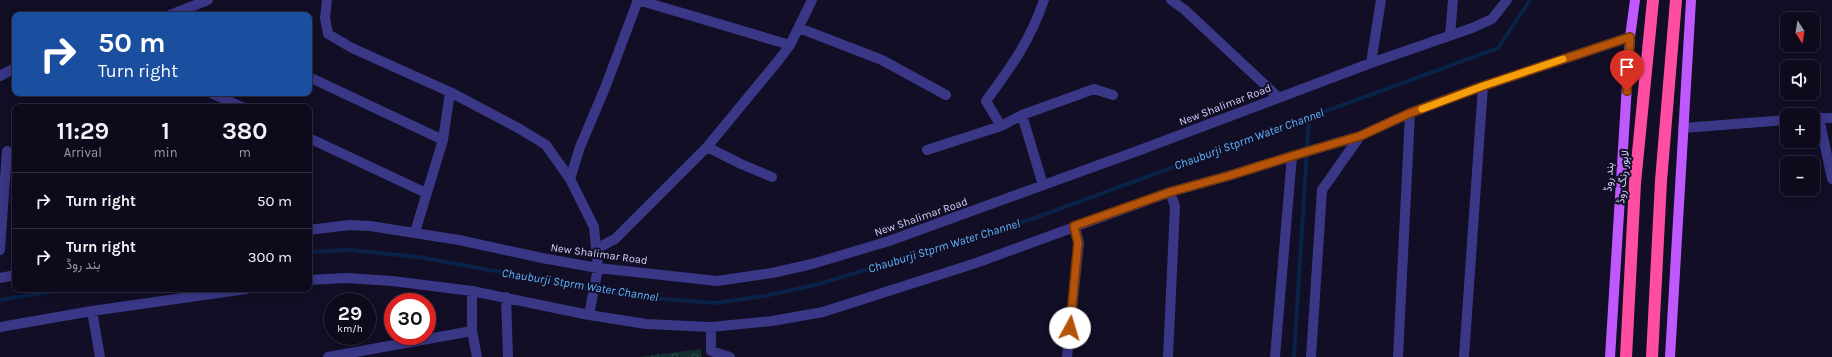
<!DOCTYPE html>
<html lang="en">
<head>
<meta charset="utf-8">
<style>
	body { margin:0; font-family:Karla,Vazirmatn,sans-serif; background:#1b1829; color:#f1f3f6; height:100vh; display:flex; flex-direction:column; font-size:15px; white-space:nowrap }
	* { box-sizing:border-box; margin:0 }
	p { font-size:13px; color:#9a9aa3 }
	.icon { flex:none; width:22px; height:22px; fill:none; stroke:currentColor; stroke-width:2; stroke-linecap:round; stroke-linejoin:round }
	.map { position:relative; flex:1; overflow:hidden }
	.side { position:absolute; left:12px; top:104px; width:300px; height:188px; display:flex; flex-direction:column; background:#0d0a1c; border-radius:8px; box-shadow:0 2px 10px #0003,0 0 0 1px #2d2b3b }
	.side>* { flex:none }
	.banner { position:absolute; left:12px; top:12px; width:300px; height:84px; border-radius:8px; box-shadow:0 2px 10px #0003,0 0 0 1px #2d2b3b; background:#1a4fa0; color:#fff; overflow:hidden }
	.needle { width:26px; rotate:168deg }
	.fabs { position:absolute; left:1780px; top:12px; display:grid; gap:8px }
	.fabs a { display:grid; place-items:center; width:40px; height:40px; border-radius:8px; background:#0d0a1c; box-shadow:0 2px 10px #0003,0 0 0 1px #2d2b3b; font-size:20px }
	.speed { position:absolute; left:324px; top:293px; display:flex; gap:8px; font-size:20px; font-weight:700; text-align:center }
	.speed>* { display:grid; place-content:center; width:52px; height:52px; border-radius:50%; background:#0d0a1c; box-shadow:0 2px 10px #0003,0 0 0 1px #2d2b3b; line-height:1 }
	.speed small { font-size:10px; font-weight:400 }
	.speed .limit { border:6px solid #d22; background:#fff; color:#111 }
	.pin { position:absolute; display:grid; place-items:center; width:34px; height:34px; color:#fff; margin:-41px -17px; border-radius:50% 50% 50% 0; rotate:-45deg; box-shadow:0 0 4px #0007 }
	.pin .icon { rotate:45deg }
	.me { position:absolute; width:44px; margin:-22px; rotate:6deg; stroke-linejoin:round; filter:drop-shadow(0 0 3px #0008) }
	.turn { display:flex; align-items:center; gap:14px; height:84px; padding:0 20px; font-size:18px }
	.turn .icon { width:52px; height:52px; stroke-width:2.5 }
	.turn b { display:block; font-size:28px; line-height:34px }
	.eta { display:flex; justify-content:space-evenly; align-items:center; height:68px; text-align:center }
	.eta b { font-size:24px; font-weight:700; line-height:28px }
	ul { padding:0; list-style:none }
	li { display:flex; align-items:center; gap:12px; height:56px; padding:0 20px; border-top:1px solid #2d2b3b }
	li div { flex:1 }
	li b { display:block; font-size:15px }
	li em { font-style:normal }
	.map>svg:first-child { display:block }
	.park { fill:url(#park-crowns) }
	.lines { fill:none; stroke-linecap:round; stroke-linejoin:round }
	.stream { stroke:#0a2148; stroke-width:4 }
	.minor { stroke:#393786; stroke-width:10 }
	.major { stroke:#bf59ff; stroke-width:10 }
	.highway { stroke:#ff4da4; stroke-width:12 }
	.route-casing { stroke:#753606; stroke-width:10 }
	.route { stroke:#b45309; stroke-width:7 }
	.slow { stroke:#f59e0b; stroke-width:7 }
	.labels { text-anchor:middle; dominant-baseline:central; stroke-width:4; stroke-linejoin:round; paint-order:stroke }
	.street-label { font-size:11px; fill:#d6d2ff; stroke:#110e25 }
	.water-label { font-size:12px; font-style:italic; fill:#60b7ff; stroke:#110e25 }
</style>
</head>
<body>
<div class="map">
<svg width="1832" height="357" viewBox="0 0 1832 357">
	<defs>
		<pattern id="park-crowns" width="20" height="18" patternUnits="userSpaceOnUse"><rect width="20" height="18" fill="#102f2e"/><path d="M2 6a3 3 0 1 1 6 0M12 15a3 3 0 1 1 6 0" fill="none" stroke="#324c4d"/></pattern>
	</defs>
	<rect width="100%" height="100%" fill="#110e25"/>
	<path class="park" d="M701 349 702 357H638Z"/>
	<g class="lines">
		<path class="stream" d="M309 252 350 250 418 257 637 297 715 303 765 296 819 284 1032 219 1498 48 1530 0
			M0 300 65 289
			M1294 357 1309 118"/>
		<path class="minor" d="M327 0 325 18 328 34 352 48 450 92 520 129 546 145 570 179 594 227 598 268 589 315
			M638 0 790 45
			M1171 0 1185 10 1278 97
			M170 15 208 0
			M799 28 882 60 946 95
			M1450 35 1453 0
			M1371 63 1381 0
			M0 76 15 68
			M309 77 443 140
			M211 93 242 107
			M1022 115 1043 185
			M1813 118H1832
			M1819 118 1832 179
			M1001 126 986 101C1011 67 1030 41 1044 0
			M1683 128 1787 120
			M309 138 426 193
			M707 147 741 164 772 177
			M927 150 1001 126 1022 115 1094 89 1113 95
			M570 179 580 147 605 88 638 0
			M309 230 349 225 370 226 459 240 542 258 598 268 717 281 772 273 812 264 889 241 1140 150 1371 63 1472 28 1492 19 1507 0
			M415 232 443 140 450 92
			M596 249 615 239 707 147 778 61 790 45 812 0
			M0 250 7 151
			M0 278 15 275
			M309 280 346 278 392 281 472 291 589 315 646 324 711 327 772 321 823 312 976 263 1170 192 1228 176 1292 156 1360 136 1410 113 1483 86 1630 37
			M472 291V331L477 357
			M506 297 508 357
			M92 311 100 357
			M0 327 92 311 246 289
			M711 327V351L730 357
			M328 357 472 331
			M1067 357 1079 243 1075 227
			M1168 357 1175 206 1170 192
			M1275 357 1292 156
			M1311 357 1322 190 1360 136
			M1398 357 1410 113
			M1464 357 1483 86"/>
		<path class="major" d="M1610 357 1630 37 1635 0
			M1670 357 1691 0"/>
		<path class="highway" d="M1626 357 1635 183 1653 0
			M1652 357 1661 181 1676 0"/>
	</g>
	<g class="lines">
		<defs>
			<path id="route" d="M1070 328 1078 243 1074 226 1170 192 1228 176 1292 156 1360 136 1410 113 1483 86 1630 37 1627 91"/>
		</defs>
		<use href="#route" class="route-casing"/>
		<use href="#route" class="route"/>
		<path class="slow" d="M1422 109 1483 86 1563 59"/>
	</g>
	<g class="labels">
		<g class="street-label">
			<text transform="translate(1225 105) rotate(-21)">New Shalimar Road</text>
			<text transform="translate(1609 177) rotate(-86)">بند روڈ</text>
			<text transform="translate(1623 177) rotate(-85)">لاہور رنگ روڈ</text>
			<text transform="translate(921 217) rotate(-19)">New Shalimar Road</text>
			<text transform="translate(599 254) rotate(8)">New Shalimar Road</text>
		</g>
		<g class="water-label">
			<text transform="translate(1249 139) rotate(-20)">Chauburji Stprm Water Channel</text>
			<text transform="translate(944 246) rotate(-17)">Chauburji Stprm Water Channel</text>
			<text transform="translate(580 285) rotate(9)">Chauburji Stprm Water Channel</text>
		</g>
	</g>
</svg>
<div class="fabs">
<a><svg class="needle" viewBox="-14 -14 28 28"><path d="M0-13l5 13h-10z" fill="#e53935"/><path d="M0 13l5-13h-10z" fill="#9a9aa3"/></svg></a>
<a><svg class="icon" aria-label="sound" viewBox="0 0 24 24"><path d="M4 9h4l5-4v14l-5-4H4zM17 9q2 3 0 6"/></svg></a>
<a>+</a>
<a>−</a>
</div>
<div class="speed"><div>29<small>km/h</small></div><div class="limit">30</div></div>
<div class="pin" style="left:1627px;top:91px;background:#d93025"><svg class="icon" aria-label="arrive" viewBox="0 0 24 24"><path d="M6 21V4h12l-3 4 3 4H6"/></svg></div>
<svg class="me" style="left:1070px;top:328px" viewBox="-20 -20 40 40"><circle r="19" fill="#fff"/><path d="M0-13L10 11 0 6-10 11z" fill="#b45309"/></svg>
<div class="banner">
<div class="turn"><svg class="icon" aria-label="right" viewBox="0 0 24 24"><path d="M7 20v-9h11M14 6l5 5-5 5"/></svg><div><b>50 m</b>Turn right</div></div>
</div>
<section class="side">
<div class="eta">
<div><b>11:29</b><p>Arrival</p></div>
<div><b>1</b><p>min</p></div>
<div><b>380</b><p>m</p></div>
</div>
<ul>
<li><svg class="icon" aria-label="right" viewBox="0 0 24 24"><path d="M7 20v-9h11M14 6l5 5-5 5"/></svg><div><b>Turn right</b></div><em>50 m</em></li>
<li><svg class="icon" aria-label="right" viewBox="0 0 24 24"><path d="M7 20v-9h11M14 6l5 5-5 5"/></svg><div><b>Turn right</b><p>بند روڈ</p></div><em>300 m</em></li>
</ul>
</section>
</div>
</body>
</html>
